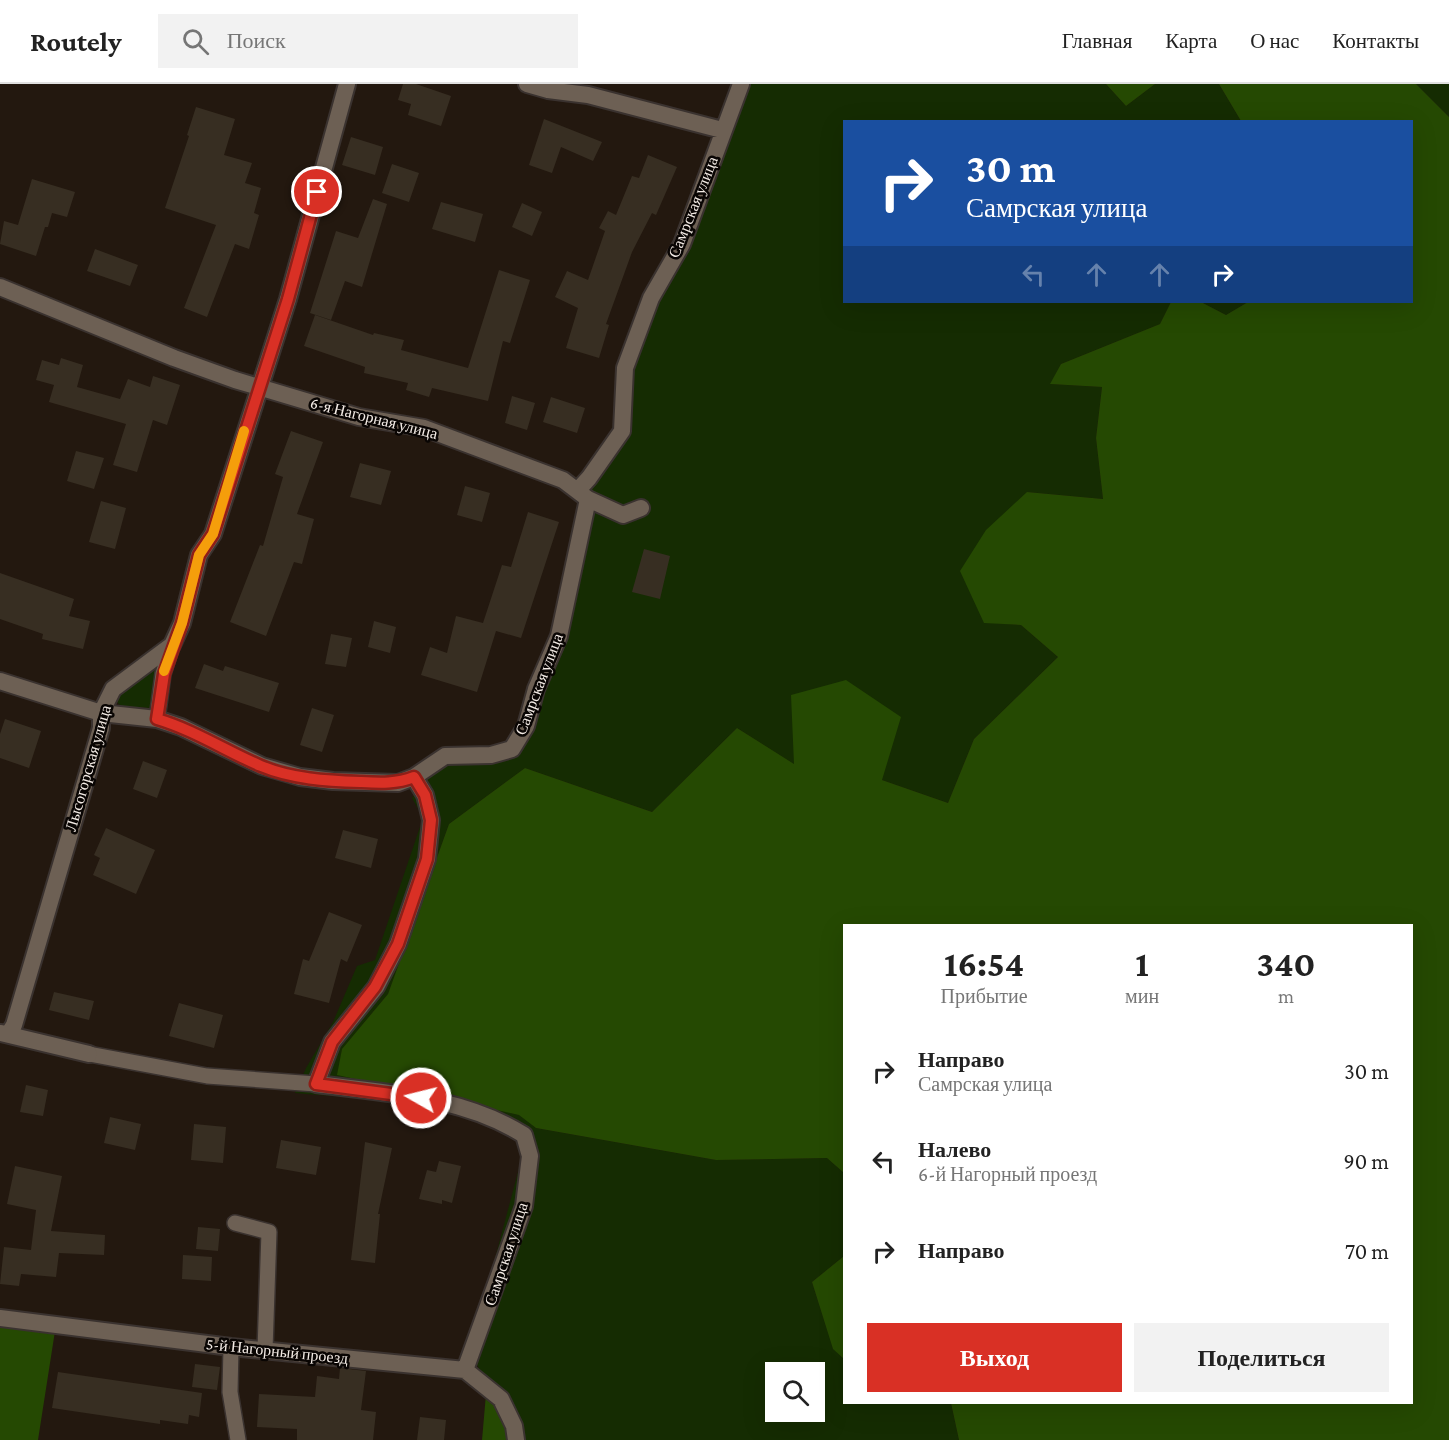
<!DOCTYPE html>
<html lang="ru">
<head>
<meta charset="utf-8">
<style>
	body { margin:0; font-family:"Crimson Pro",serif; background:#f2f2f2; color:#222; height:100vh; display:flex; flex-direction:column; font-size:22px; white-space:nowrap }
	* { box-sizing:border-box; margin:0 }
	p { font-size:20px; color:#767676 }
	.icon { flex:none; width:33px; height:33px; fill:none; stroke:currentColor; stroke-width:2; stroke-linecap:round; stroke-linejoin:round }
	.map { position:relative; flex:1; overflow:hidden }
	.drawer { position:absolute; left:843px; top:840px; width:570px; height:480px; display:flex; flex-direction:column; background:#fff; border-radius:0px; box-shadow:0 6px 24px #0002 }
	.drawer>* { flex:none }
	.banner { position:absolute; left:843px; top:36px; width:570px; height:183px; border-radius:0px; box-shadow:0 6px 24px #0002; background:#1a4fa0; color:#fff; overflow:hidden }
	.tools { position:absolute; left:765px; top:1278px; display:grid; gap:12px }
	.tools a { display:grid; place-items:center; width:60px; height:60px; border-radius:0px; background:#fff; box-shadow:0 6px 24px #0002; font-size:30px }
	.pin { position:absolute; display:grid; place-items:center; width:51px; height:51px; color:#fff; margin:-26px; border:3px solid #fff; border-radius:50%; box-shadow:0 2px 6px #0007 }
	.me { position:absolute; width:66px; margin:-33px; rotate:278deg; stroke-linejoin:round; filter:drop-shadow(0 0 4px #0008) }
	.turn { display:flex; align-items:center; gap:21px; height:126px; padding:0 24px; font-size:27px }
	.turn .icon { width:78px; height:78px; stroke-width:2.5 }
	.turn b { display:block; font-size:42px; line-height:51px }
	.lanes { display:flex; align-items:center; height:57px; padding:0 24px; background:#0003; justify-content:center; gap:30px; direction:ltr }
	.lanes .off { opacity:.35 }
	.eta { display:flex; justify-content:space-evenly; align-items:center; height:102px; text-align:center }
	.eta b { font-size:36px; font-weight:700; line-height:42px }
	.button { display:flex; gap:12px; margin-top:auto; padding:12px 24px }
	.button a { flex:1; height:69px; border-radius:0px; background:#d93025; color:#fff; font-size:24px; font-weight:700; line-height:69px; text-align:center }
	.button a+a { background:#f2f2f2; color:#222 }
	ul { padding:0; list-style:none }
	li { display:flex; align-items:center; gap:18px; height:90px; padding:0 24px }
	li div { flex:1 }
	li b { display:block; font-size:22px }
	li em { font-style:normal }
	header { display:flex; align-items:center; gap:36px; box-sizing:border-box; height:84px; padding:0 30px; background:#fff; border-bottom:2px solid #e0e0e0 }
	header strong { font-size:28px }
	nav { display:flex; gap:33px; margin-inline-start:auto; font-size:21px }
	.search { width:420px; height:54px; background:#f2f2f2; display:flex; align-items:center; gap:15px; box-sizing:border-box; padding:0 21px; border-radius:0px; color:#767676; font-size:22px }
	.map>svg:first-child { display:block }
	.green { fill:#152c02; fill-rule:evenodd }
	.forest { fill:#254902 }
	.building { fill:#372e22 }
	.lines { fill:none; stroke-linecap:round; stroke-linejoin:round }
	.service-casing { stroke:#3a322f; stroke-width:18 }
	.minor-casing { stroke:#3a322f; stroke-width:20 }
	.service { stroke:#6d6054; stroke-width:15 }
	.minor { stroke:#6d6054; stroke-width:16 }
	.route-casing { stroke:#8d1f18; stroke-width:15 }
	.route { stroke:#d93025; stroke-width:10 }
	.slow { stroke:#f59e0b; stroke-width:10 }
	.labels { text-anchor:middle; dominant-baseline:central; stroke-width:5; stroke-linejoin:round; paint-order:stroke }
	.street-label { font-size:16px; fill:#f3ebe5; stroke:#090503 }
</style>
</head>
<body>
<header>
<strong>Routely</strong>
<div class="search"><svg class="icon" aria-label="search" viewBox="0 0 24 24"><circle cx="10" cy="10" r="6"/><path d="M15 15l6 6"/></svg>Поиск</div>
<nav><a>Главная</a><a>Карта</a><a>О нас</a><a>Контакты</a></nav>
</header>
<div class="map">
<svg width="1449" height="1356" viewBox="0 0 1449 1356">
	<rect width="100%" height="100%" fill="#23180f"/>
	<path class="green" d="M746 0H1106L1126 22 1155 0H1219L1241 37 844 38V218H1171L1160 240 1061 280 1051 300 1102 303 1096 354 1103 415 1027 408 984 538 1021 541 1058 573 974 655 948 719 882 696 795 681 737 644 652 728 525 684 449 740 388 910 342 965 338 991 520 1031 536 1044 716 1076 827 1074 844 1089V1172L812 1198 833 1264 844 1275V1318L951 1319 959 1356H521L476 1279 473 1257 522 1073 518 1057C453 1013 371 1016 295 1009L306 984 333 938 357 882 375 876 423 734 412 714 427 691 448 679 515 667 592 426 591 400 627 347 630 285ZM776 1288H814V1328H776Z
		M1416 0H1449V33Z
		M1201 218H1248L1226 231Z
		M160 580 154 616 149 624 121 622 116 617 118 609Z"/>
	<path class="forest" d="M1106 0H1155L1126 22Z
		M1219 0H1416L1449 33V1356H959L951 1319 1412 1318V842H844V1089L827 1074 716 1076 536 1044 519 1031 337 991 342 965 388 910 449 740 525 684 652 728 737 644 794 680 791 611 846 596 901 633 882 696 948 719 974 655 1058 573 1021 541 984 539 960 487 986 446 1027 408 1103 415 1096 354 1102 303 1050 300 1061 280 1160 240 1171 218H1201L1226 231 1248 218H1412V38L1241 37Z
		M844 1172V1275L833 1265 812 1198Z
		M0 1240 55 1247 38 1356H0Z
		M486 1310 497 1319 509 1356H482Z"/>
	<path class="building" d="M403 0H416L451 12 441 42 408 31 411 20 398 16Z
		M196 23 235 35 224 71 252 79 245 99 261 104 254 129 259 131 249 165 235 160 207 233 184 224 216 141 165 124 189 52 187 51Z
		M544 35 602 58 593 77 561 63 552 89 529 81Z
		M351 53 383 63 375 91 342 81Z
		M648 71 677 83 656 131 652 129 632 168 606 240 609 241 599 274 566 264 578 224 555 213 567 187 588 196 605 147 599 144 608 127 616 131 632 92 639 94Z
		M392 80 419 89 409 118 382 109Z
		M32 95 75 108 67 133 52 129 48 143H45L36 172 0 160 4 137 18 141Z
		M373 115 387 120 362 203 345 197 331 236 310 229 336 147 358 154Z
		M441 118 483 130 475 158 432 145Z
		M522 119 542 128 532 152 512 143Z
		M95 165 138 181 130 202 87 187Z
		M499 186 530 196 510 259 503 257 488 317 432 304 429 313 406 306 408 299 364 289 365 283 304 262 315 231 373 251 374 249 404 256 401 266 468 284Z
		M61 274 83 281 77 303 120 315 128 295 150 303 153 292 180 301 167 341 153 336 137 388 113 381 126 340 49 318 54 301 36 296 42 276 59 281Z
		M512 312 535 319 527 346 505 339Z
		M551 313 585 324 577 349 543 338Z
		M291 347 323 358 297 430 314 435 302 480 294 478 266 552 230 538 260 461 263 462 283 393 275 390Z
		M76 367 104 374 94 405 67 397Z
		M360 379 391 387 381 421 350 413Z
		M465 402 490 409 482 438 457 431Z
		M101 417 126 424 115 465 89 458Z
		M528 428 559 438 521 554 496 547 477 608 421 591 430 563 447 569 456 532 483 539 502 481 511 483Z
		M644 465 670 472 660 515 632 508Z
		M0 489 74 515 69 532 90 537 83 565 42 555 43 550 0 535Z
		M374 537 396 543 390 569 368 563Z
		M331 550 352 554 346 583 325 580Z
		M204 580 223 587 225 582 279 599 269 628 195 604Z
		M312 624 334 631 322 668 300 661Z
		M5 635 41 647 29 684 0 674V650Z
		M143 677 167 686 157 714 133 705Z
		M106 744 155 766 136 810 93 791 100 774 94 771Z
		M343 746 378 755 371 784 335 774Z
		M329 828 362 841 347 878 341 875 329 919 294 910 303 875 309 877Z
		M54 908 94 917 89 936 49 926Z
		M179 919 223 931 214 964 169 952Z
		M26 1001 48 1006 43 1032 20 1028Z
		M110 1033 141 1040 135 1066 104 1059Z
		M194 1040 226 1043 223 1079 191 1076Z
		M281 1056 321 1063 316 1091 276 1084Z
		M365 1058 392 1064 378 1130H380L375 1179 351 1176Z
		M439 1077 461 1082 452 1119 442 1116V1120L419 1115 427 1086 436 1088Z
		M15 1082 62 1092 51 1147 105 1151 104 1171 59 1169 56 1193 21 1190 19 1202 0 1200 4 1163 31 1166 36 1126 7 1120Z
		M198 1143 220 1145 218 1167 196 1165Z
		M183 1171 212 1173 211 1197 182 1195Z
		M195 1280 220 1283 217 1306 192 1303Z
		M340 1284 366 1287 361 1326 376 1328 373 1356H297V1345L257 1343 259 1310 315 1313 317 1292 339 1295Z
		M58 1288 202 1309 199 1333 189 1331 188 1340 160 1336V1340L52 1324Z
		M420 1333 446 1336 444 1356H417Z"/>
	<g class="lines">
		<defs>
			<path id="service" d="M157 635 163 590 172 561
				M89 970 207 992 316 1000
				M235 1139 269 1148 265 1266
				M231 1263 230 1308 238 1356"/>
			<path id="minor" d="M527 0 548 6 588 11 722 46
				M0 203 174 274 235 296 359 333 424 344 563 396 588 415 623 431 641 424
				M578 406 589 394 622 347 625 284 651 214 682 160 741 0
				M0 597 101 629 157 635 181 643 262 682 300 693 333 697 398 699 414 693 445 672 491 671 512 665 526 642 536 605 559 552 588 415
				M414 693 425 711 431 736 427 775 398 860 376 903 332 958 316 1000C387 1009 462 1012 524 1051L530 1072 524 1122 465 1286
				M1 949 89 970
				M9 949 14 941 101 644V629L113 605 172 561 182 539 199 471 213 450 288 215 347 0
				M0 1234 231 1263 465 1286 501 1315 514 1342 516 1356"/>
		</defs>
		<use href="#service" class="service-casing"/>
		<use href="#minor" class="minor-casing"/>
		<use href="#service" class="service"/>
		<use href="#minor" class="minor"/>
	</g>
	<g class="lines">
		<defs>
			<path id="route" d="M317 108 288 215 213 450 199 471 182 539 164 590 157 635C194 646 226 667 261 682 292 695 327 697 360 698 380 699 396 700 414 693L425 711 431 736 427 775 398 860 375 903 332 958 316 1000 421 1014"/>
		</defs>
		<use href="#route" class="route-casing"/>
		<use href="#route" class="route"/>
		<path class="slow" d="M164 587 182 539 199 471 213 450 244 347"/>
	</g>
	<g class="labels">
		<g class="street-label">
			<text transform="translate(693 123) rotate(-68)">Самрская улица</text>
			<text transform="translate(374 334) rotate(14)">6-я Нагорная улица</text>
			<text transform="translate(539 600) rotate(-69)">Самрская улица</text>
			<text transform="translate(88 684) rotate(-74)">Лысогорская улица</text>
			<text transform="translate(506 1170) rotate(-72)">Самрская улица</text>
			<text transform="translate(277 1267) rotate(6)">5-й Нагорный проезд</text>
		</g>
	</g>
</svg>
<div class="tools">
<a><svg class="icon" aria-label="search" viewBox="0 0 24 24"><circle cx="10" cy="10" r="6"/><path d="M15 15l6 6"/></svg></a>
</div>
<div class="pin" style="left:317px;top:108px;background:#d93025"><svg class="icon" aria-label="arrive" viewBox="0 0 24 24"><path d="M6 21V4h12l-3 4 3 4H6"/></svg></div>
<svg class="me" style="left:421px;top:1014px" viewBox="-20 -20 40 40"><circle r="17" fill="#d93025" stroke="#fff" stroke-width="3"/><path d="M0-11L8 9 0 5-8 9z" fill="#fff"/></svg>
<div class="banner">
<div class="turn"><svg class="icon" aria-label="right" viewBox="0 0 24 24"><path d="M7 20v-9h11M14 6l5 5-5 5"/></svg><div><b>30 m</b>Самрская улица</div></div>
<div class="lanes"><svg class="icon off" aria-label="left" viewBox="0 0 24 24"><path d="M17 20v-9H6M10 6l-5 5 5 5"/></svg><svg class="icon off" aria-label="ahead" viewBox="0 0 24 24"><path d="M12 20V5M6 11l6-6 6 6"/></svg><svg class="icon off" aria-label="ahead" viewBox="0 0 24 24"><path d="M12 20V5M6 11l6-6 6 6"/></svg><svg class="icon" aria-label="right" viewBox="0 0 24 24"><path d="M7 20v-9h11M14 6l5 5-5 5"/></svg></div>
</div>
<section class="drawer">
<div class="eta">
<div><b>16:54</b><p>Прибытие</p></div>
<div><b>1</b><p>мин</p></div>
<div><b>340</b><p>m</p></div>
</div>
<ul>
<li><svg class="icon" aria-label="right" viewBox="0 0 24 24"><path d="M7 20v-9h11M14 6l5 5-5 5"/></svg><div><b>Направо</b><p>Самрская улица</p></div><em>30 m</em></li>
<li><svg class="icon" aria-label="left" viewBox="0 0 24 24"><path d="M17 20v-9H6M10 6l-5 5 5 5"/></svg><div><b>Налево</b><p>6-й Нагорный проезд</p></div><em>90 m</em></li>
<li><svg class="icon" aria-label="right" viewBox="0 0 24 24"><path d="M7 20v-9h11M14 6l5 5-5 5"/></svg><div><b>Направо</b></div><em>70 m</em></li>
</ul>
<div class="button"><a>Выход</a><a>Поделиться</a></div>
</section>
</div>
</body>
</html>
